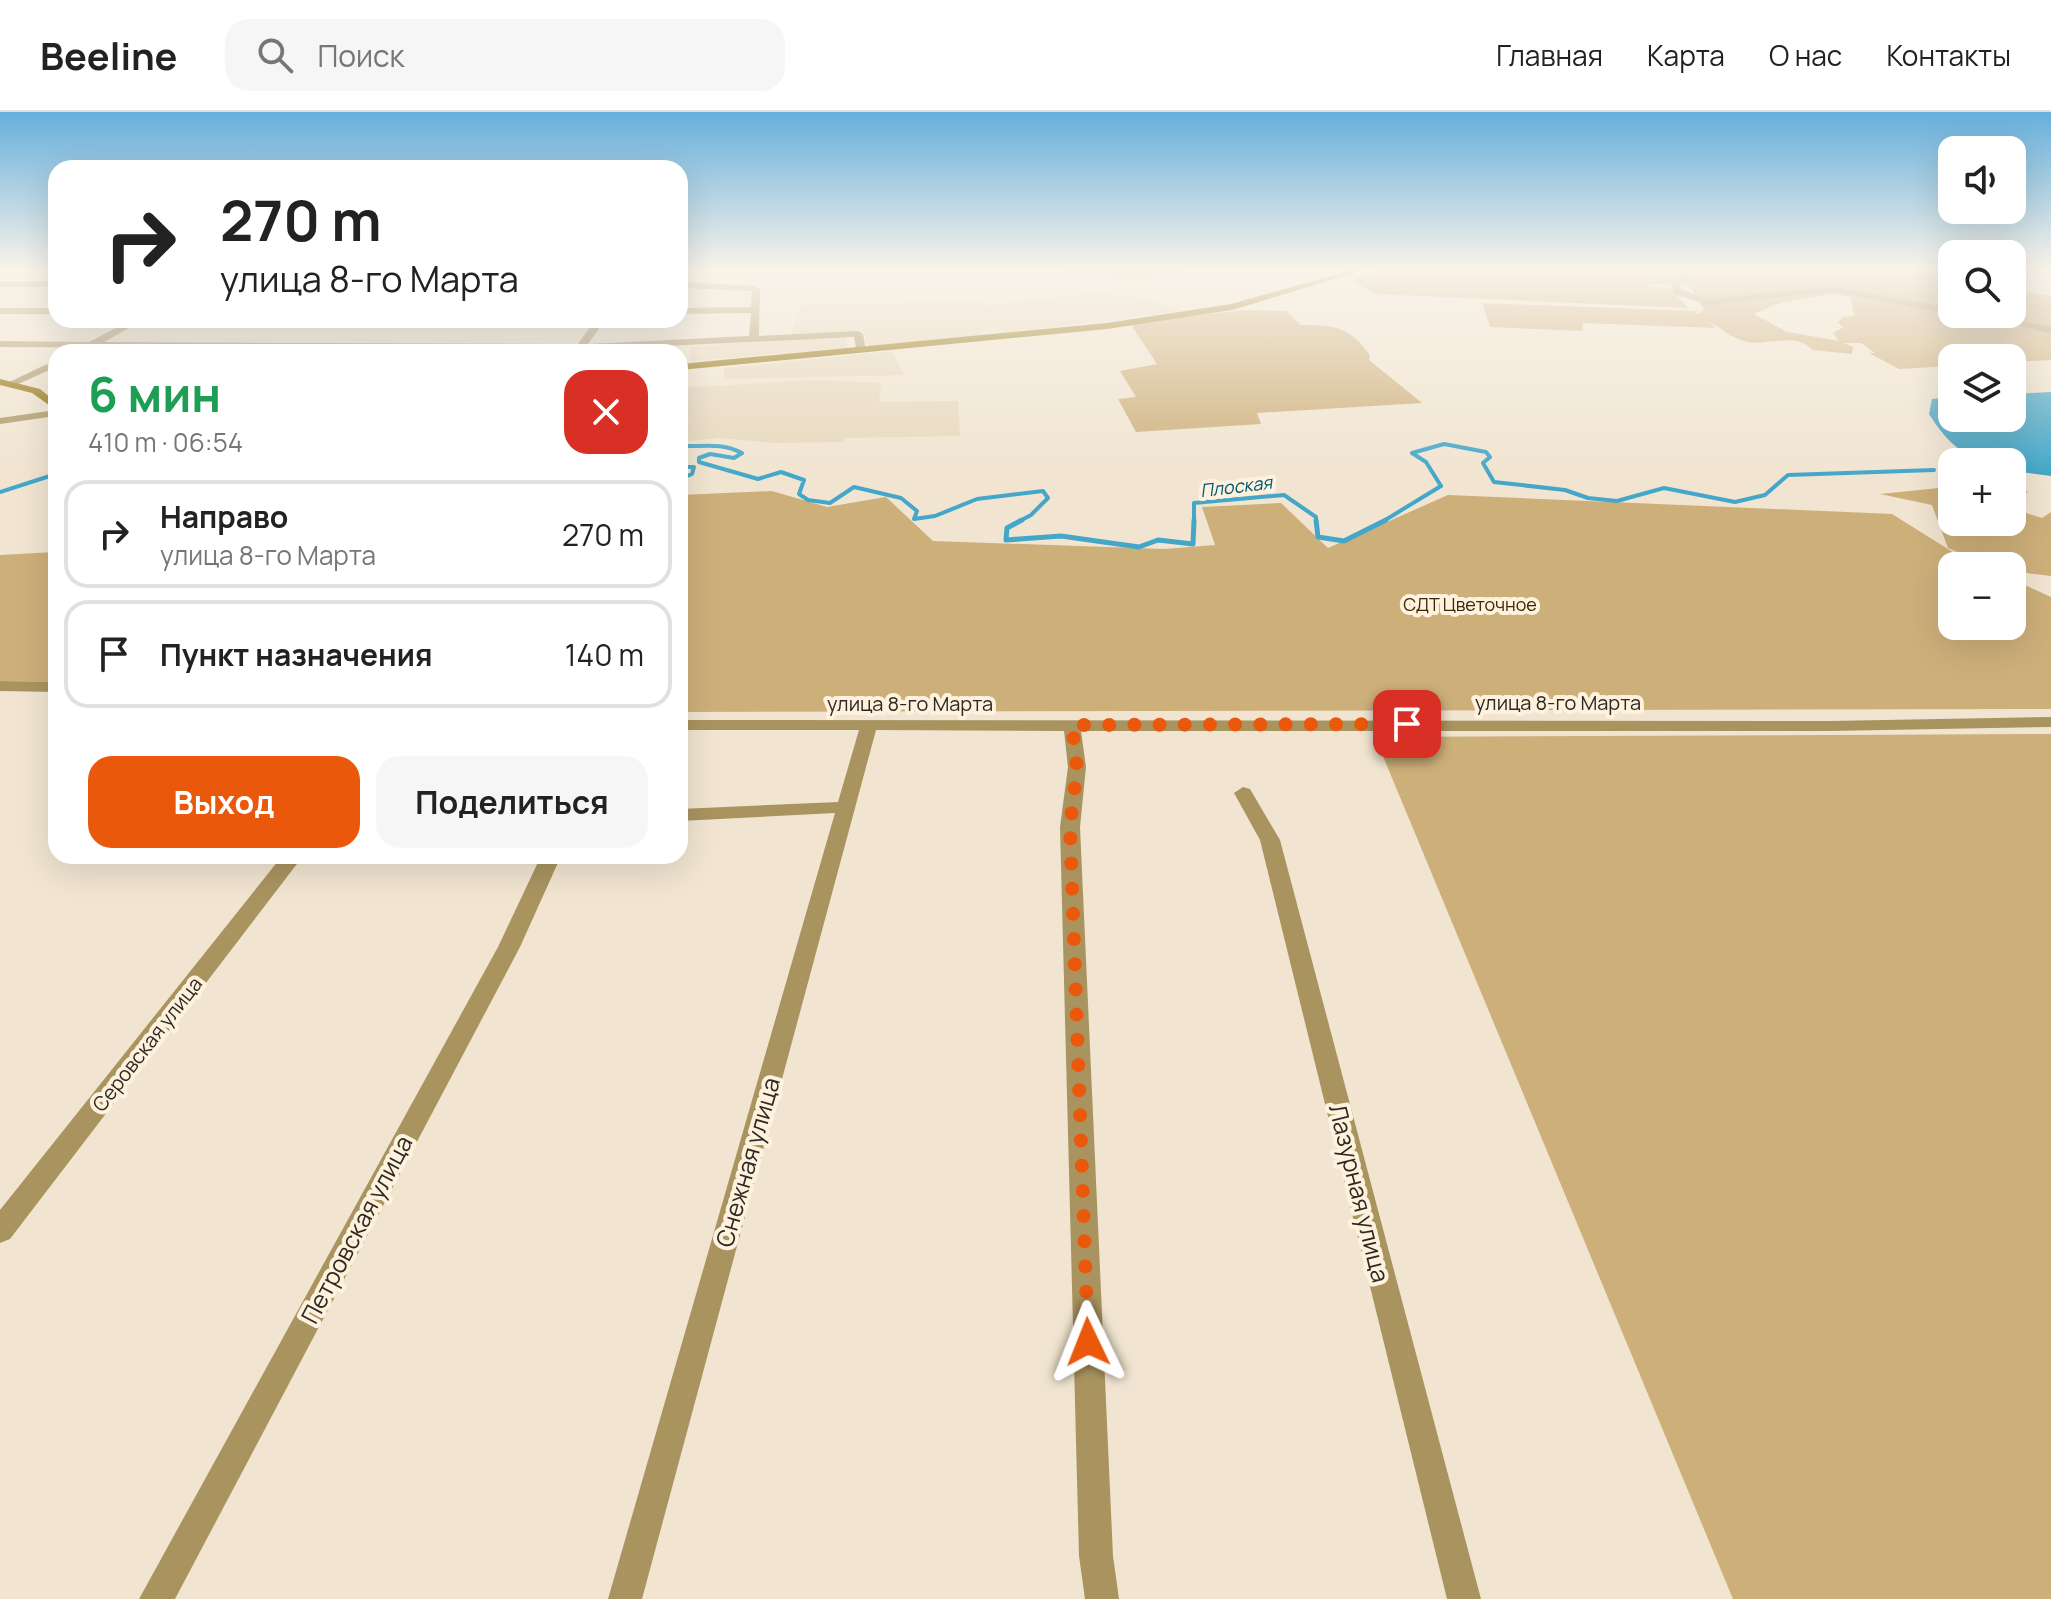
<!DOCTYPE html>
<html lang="ru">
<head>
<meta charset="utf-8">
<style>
	body { margin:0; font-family:Manrope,sans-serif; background:#f6f6f6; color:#222; height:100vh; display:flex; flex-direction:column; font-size:30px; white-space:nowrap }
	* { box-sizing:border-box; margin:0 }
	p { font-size:26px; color:#767676 }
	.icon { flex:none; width:44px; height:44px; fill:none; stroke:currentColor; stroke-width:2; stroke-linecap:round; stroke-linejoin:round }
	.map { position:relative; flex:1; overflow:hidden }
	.panel { position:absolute; left:48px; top:232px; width:640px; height:520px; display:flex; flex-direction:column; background:#fff; border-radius:24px; box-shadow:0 8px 32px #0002 }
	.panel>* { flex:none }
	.hud { position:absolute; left:48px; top:48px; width:640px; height:168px; border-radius:24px; box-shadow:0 8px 32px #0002; background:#fff; color:#222; overflow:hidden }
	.controls { position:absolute; left:1938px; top:24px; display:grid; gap:16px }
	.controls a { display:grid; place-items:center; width:88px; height:88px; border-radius:16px; background:#fff; box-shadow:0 8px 32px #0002; font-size:40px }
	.pin { position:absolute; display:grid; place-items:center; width:68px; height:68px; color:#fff; margin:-34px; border-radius:16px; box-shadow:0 4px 12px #0006 }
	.me { position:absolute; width:88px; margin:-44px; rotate:358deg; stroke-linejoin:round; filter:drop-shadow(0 0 6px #0008) }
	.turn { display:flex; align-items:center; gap:28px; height:168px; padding:0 40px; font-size:36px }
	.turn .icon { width:104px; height:104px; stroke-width:2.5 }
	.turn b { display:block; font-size:56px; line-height:68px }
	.round { display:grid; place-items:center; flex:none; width:84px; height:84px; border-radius:24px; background:#f6f6f6 }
	.headline { display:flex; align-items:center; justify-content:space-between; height:136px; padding:0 40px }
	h1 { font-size:48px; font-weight:700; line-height:60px; color:#1e9e55 }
	.primary-button { display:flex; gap:16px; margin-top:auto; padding:16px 40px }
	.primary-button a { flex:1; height:92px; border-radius:24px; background:#ea580c; color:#fff; font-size:32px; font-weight:700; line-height:92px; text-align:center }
	.primary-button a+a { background:#f6f6f6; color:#222 }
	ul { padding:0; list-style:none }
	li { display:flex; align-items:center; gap:24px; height:108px; margin:0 16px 12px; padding:0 24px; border:4px solid #e0e0e0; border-radius:24px }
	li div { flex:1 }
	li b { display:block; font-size:30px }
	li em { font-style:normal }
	header { display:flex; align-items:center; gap:48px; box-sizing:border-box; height:112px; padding:0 40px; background:#fff; border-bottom:2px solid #e0e0e0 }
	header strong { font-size:38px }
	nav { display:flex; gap:44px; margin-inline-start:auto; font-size:28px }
	.search { width:560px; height:72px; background:#f6f6f6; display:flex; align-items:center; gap:20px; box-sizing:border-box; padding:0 28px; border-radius:24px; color:#767676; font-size:30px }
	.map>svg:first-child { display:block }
	.built { fill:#e7d8bd }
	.green { fill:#cdaf7a; fill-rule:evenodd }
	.water { fill:#44a7c9 }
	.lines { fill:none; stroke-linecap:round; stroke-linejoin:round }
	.stream-far1 { stroke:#44a7c9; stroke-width:4 }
	.stream { stroke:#44a7c9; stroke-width:5 }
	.street { fill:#a99460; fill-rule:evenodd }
	.secondary { fill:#8b6b00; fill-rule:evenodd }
	.route { stroke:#ea580c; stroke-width:14; stroke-dasharray:0 25.2 }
	.labels { text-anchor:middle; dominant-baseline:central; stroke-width:8; stroke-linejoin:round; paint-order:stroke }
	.far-water-label { font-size:18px; font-style:italic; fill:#025870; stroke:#fef2de }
	.far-park-label { font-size:18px; fill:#392807; stroke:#fef2de }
	.street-label { font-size:20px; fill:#2d2921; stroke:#fef2de }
	.near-street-label { font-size:24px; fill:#2d2921; stroke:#fef2de }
</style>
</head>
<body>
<header>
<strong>Beeline</strong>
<div class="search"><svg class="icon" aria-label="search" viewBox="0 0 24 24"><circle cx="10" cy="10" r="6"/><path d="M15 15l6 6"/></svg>Поиск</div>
<nav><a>Главная</a><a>Карта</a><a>О нас</a><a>Контакты</a></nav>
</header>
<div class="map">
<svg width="2051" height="1487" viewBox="0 0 2051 1487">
	<rect width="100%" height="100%" fill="#f1e5d1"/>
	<path class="built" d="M1093 181 1137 184 1182 199 1002 221 989 216 976 224 872 234H868L864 220 791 223 801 193 981 189 983 194Z
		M845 223 848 236 690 249V235Z
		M892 239 904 263 724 267V256Z
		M813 268 881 271 879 290 958 289 960 324 844 326V330L775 331 717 326 680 330V276Z"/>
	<path class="green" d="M1029 155H1204L1138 167Z
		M1383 155H1952V161L1922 163 1952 168V202H2012V178L2051 184V248L2012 250V246H1952V254L1899 257 1869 241H1875L1861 231H1844L1853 235 1852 242 1813 238C1794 218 1766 236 1744 229 1732 226 1720 216 1710 210L1715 216 1583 211 1582 219 1490 215 1482 191 1694 199 1698 202 1704 198 1691 175 1681 172 1646 173 1671 177 1688 196 1374 182 1352 168ZM1833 182 1851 185 1854 204 1842 205 1838 211 1843 215 1833 221 1839 229 1787 220 1754 202 1779 191Z
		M1244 198 1287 199 1300 213C1334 213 1349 214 1370 243L1369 248 1422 291 1257 301 1261 312 1136 320 1118 287 1136 285 1120 259 1157 252 1130 211Z
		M1949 375 1952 410H2012V379H2028L2013 397 2042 406 2051 400V464L2027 461 1987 444H1966L1948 436 1932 393 1880 382Z
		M772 379 827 395 886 385 933 429 1164 437 1215 433 1202 395 1281 391 1328 436 1448 383 1892 402 1956 442 1982 454H1952V514H2012V467L2051 485V597L680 600V383Z
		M56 440V570L0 569V443Z
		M2051 622V1487H1733L1375 625Z"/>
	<path class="water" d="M2051 280V364L2012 359V350C1969 350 1952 338 1929 302L1932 287 1952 285V306H2012V282Z"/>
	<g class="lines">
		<path class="stream-far1" d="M680 334C703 335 721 330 742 341L734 346 710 342 699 346V350L758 367 781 360 804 368 799 382 808 388 830 391 854 375 901 386 917 399 914 407 935 404 977 387 1043 379 1048 386 1031 403 1018 410
			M680 355H694L692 362 680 367
			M0 380 56 362
			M1194 410V391L1284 383 1316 405V410
			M1382 410 1441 374 1426 350 1412 341 1444 332 1486 340 1490 345 1483 351 1494 370 1565 378 1588 386 1617 389 1664 376 1735 390 1765 383 1788 363 1934 358"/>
		<path class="stream" d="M1022 408 1007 416 1006 428 1061 424 1139 435 1158 428 1193 432 1194 408
			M1316 408 1318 425 1344 429 1386 408"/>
		<path class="street" d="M1675 155H1683L1689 164 1680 173 1681 178 1709 187 1831 174 1952 196V202L1831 180 1709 193 1674 182 1672 173 1681 164Z
			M0 169H56V175H0Z
			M680 170 756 174 760 178 759 224 858 219 863 222 866 239 857 241 854 225 581 238 0 235V229L89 230 131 208H143L104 230 578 232 595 208H605L588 232 749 224 751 201 680 202V196L751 195 752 179 680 176Z
			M0 196H56V202H0Z
			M1961 202H1981L2051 215V221Z
			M56 248V255L16 273 7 271Z
			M56 298V304L0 312V306Z
			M0 569 56 570V580L0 579Z
			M2051 605V615L1830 619H1081L1086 655 1080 715 1113 1444 1119 1487H1085L1079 1444 1060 715 1068 655 1064 619 876 618 642 1487H608L835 701 680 709V697L838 690 859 618H680V608L1830 609Z
			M1243 675 1250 677 1280 728 1481 1487H1447L1260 728 1234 681Z
			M282 744H303L10 1127 0 1131V1098Z
			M541 744H561L520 835 175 1487H139L498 835Z"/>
		<path class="secondary" d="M1362 155H1374L1232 198 1107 217 680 258V252L1107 211 1231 192Z
			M0 267 40 277 56 290V298L32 281 0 273Z"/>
	</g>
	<linearGradient id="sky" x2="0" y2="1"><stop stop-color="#66afdc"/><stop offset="0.43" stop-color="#f9f3ea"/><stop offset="1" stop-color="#f9f3ea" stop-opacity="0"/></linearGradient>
	<rect width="2051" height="363" fill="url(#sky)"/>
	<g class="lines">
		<path class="route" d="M1088 1230 1070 715 1077 655 1072 613 1407 612"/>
	</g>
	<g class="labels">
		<g class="far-water-label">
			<text transform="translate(1236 374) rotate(-7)">Плоская</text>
		</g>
		<g class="far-park-label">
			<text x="1470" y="492">СДТ Цветочное</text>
		</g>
		<g class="street-label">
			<text x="1558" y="590">улица 8-го Марта</text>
			<text x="910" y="591">улица 8-го Марта</text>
			<text transform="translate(147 932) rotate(-52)">Серовская улица</text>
		</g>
		<g class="near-street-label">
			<text transform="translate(747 1050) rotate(-74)">Снежная улица</text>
			<text transform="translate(1360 1081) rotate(76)">Лазурная улица</text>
			<text transform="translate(356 1117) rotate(-62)">Петровская улица</text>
		</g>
	</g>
</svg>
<div class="controls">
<a><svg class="icon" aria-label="sound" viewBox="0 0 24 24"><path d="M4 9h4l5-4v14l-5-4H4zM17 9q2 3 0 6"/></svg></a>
<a><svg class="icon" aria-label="search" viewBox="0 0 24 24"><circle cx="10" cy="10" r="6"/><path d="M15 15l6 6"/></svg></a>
<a><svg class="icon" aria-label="layers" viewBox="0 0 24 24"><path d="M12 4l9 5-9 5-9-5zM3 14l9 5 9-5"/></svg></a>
<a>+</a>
<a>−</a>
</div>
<div class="pin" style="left:1407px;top:612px;background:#d93025"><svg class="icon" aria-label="arrive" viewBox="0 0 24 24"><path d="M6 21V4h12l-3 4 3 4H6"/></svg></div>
<svg class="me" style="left:1088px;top:1230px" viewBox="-20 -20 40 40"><path d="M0-17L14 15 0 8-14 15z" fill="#ea580c" stroke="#fff" stroke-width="4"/></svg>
<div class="hud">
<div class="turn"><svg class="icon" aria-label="right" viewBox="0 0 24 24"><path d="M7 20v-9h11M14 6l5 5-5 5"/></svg><div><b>270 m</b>улица 8-го Марта</div></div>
</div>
<section class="panel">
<div class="headline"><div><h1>6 мин</h1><p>410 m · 06:54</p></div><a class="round" style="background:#d93025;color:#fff"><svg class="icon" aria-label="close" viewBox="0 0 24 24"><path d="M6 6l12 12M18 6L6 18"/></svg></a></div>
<ul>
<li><svg class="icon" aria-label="right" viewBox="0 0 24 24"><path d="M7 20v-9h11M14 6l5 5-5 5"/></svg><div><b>Направо</b><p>улица 8-го Марта</p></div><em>270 m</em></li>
<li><svg class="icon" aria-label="arrive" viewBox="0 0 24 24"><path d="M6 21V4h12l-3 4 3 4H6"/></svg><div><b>Пункт назначения</b></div><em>140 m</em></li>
</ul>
<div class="primary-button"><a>Выход</a><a>Поделиться</a></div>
</section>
</div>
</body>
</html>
